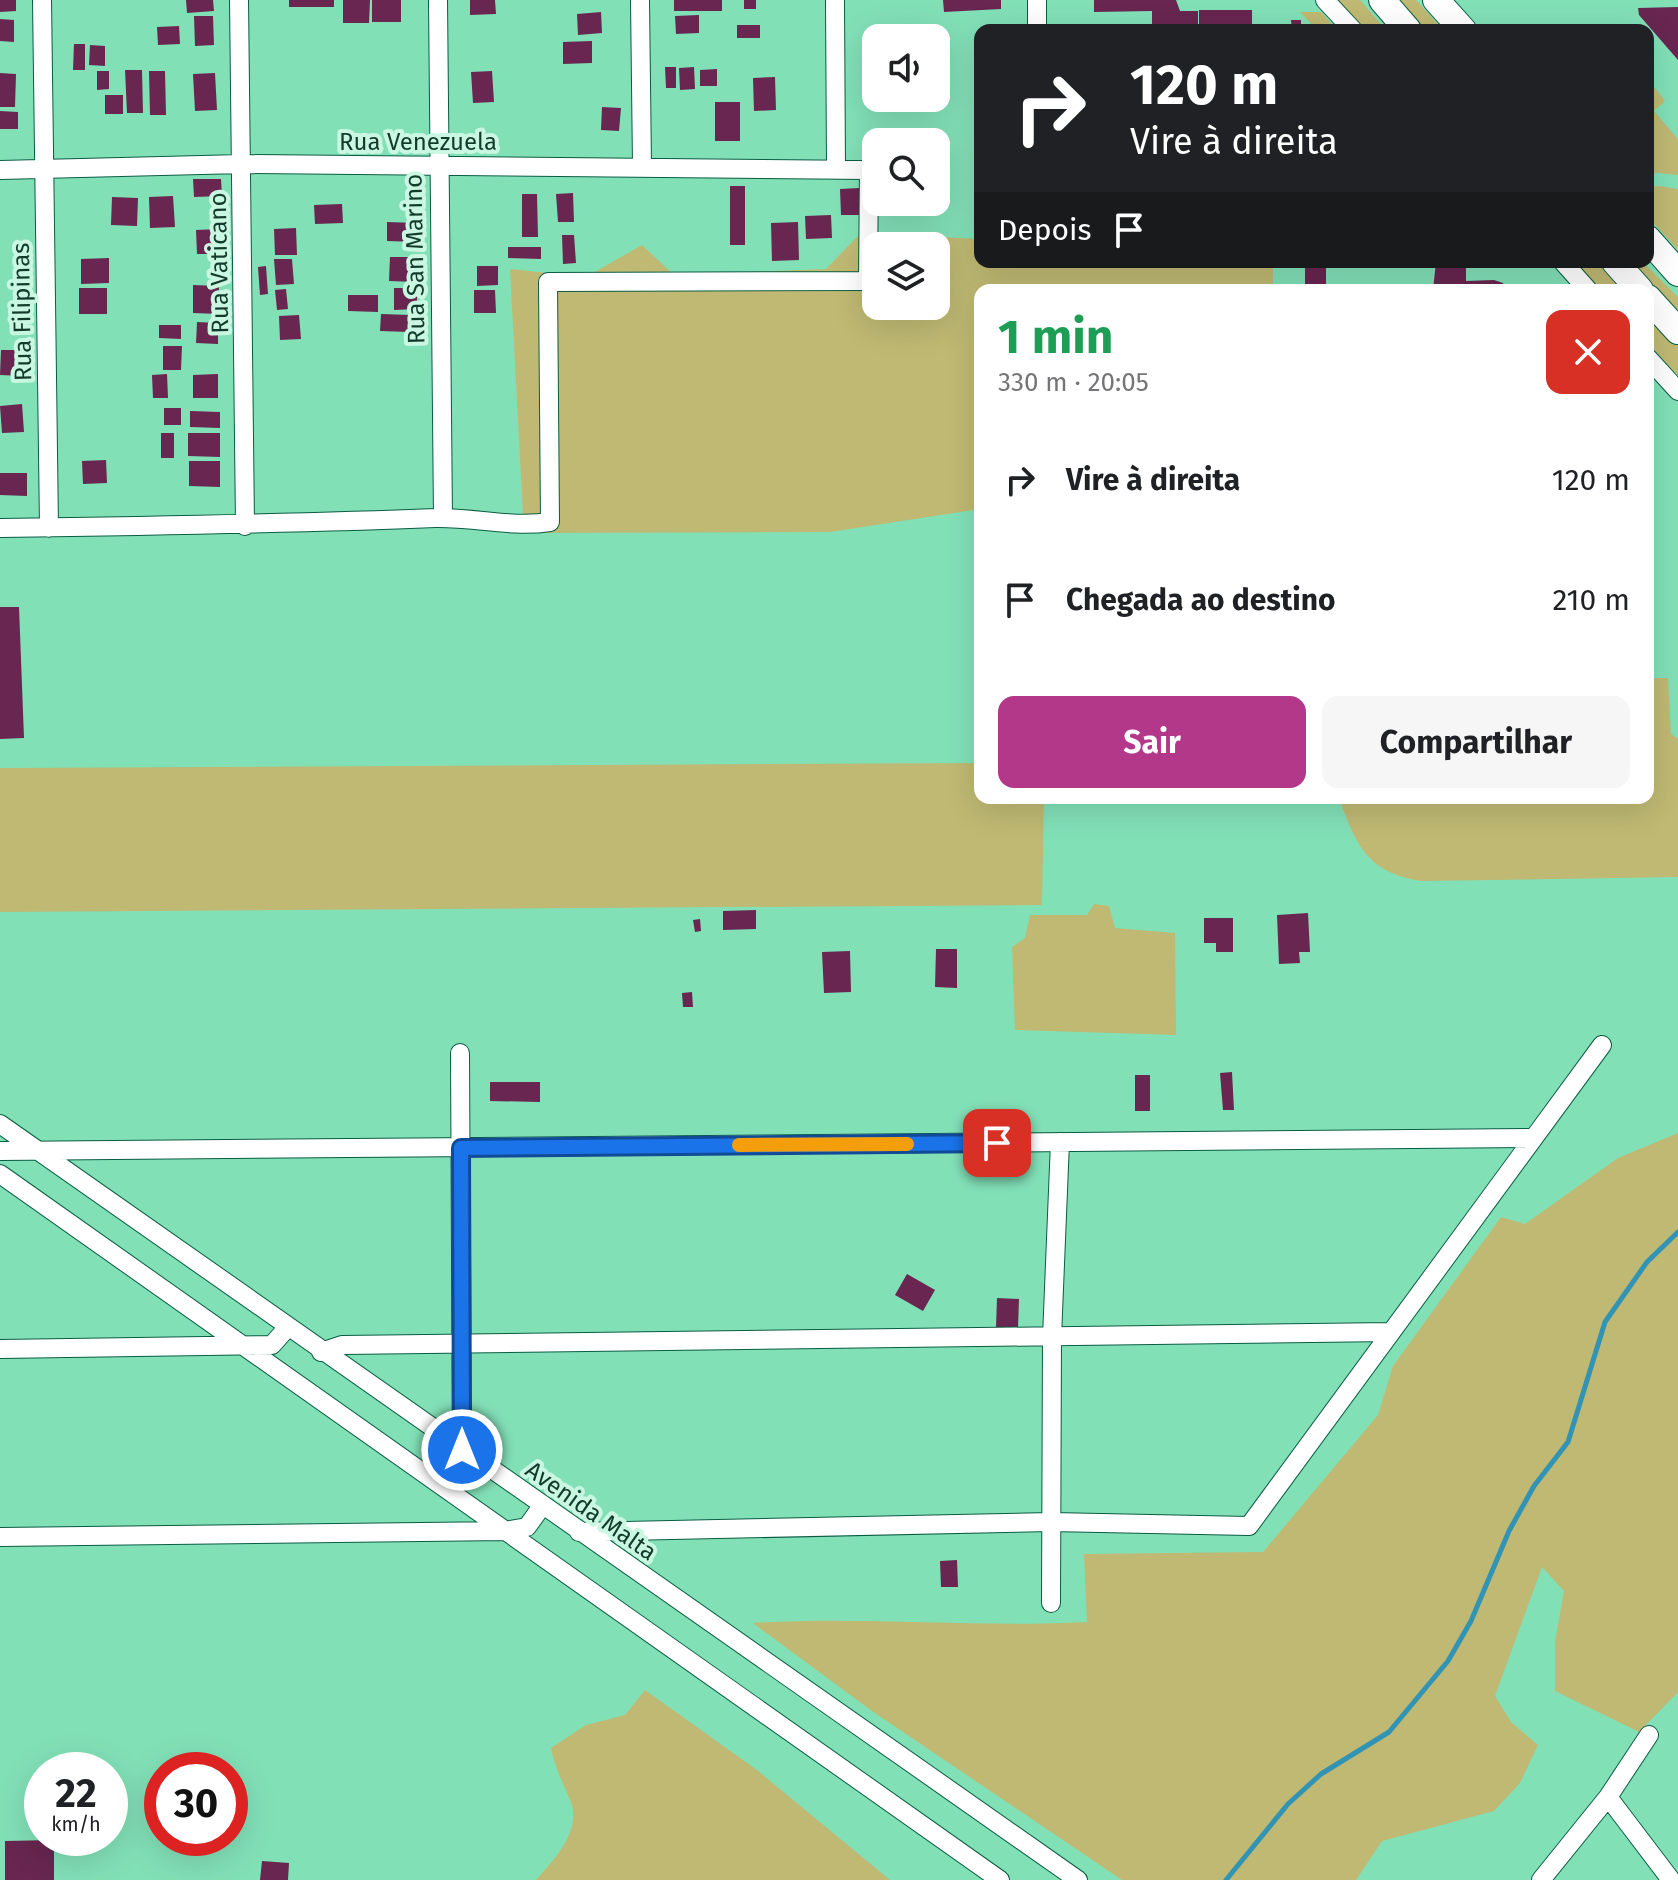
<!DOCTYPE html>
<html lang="pt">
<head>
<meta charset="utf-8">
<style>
	body { margin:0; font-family:"Fira Sans",sans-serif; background:#f6f6f6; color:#202124; height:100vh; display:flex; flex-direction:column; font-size:30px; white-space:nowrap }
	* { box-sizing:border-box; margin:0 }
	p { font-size:26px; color:#757577 }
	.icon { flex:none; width:44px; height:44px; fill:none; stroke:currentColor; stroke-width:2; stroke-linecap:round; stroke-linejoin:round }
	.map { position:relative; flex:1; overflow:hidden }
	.details { position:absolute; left:974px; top:284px; width:680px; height:520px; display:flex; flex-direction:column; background:#fff; border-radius:16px; box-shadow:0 8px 32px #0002 }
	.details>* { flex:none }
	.banner { position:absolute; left:974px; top:24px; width:680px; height:244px; border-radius:16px; box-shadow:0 8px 32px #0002; background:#202124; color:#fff; overflow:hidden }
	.controls { position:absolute; left:862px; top:24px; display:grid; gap:16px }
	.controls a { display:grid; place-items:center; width:88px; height:88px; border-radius:16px; background:#fff; box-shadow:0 8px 32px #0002; font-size:40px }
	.speed { position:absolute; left:24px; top:1752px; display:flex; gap:16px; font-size:40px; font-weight:700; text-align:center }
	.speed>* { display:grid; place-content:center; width:104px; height:104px; border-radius:50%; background:#fff; box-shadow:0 8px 32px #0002; line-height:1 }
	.speed small { font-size:20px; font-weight:400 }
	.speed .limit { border:12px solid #d22; background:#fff; color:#111 }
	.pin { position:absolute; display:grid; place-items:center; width:68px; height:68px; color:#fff; margin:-34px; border-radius:16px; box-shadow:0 4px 12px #0006 }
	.me { position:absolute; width:88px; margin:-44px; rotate:0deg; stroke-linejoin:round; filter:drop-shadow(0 0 6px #0008) }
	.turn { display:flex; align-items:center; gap:28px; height:168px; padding:0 24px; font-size:36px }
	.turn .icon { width:104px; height:104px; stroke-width:2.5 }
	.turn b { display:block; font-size:56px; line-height:68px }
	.then { display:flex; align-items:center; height:76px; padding:0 24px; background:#0003; gap:16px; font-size:30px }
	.round { display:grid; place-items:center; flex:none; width:84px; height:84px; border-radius:16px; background:#f6f6f6 }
	.head { display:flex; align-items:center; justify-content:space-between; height:136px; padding:0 24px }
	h1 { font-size:48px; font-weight:700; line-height:60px; color:#1e9e55 }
	.action { display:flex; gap:16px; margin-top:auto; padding:16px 24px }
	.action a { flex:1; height:92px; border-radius:16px; background:#b3388a; color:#fff; font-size:32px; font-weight:700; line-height:92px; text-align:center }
	.action a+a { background:#f6f6f6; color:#202124 }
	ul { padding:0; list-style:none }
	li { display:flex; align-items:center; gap:24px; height:120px; padding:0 24px }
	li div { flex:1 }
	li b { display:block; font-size:30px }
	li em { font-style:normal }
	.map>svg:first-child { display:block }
	.green { fill:#bfb973; fill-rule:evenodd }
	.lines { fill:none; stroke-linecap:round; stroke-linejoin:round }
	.stream { stroke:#3294b4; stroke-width:5 }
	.building { fill:#682650 }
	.minor-casing { stroke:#0a5d42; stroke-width:20 }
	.highway-casing { stroke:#0a5d42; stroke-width:28 }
	.minor { stroke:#fff; stroke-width:18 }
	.highway { stroke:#fff; stroke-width:26 }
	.route-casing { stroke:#114b97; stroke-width:20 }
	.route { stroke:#1a73e8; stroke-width:14 }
	.slow { stroke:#f59e0b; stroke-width:14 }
	.labels { text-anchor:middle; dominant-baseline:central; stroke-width:8; stroke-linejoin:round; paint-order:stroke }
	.street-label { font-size:24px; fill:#123b2b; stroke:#caf7e1 }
</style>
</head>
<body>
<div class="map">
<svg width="1678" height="1880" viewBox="0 0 1678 1880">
	<rect width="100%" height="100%" fill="#82e0b7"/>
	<path class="green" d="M1335 0H1360L1386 30H1362Z
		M1391 0H1416L1443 30H1418Z
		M1300 12H1321L1337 30H1317Z
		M1648 88H1655L1665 101 1654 111 1678 139V175L1648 172Z
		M1659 186 1678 189V250L1648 217V188Z
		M861 233 980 239V262H1273V290H980V509L830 532 524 533 510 269 586 277 642 245 674 275 826 269ZM876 246H936V306H876Z
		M1575 262H1602L1627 290H1601Z
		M1630 262H1643L1678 297V315Z
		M1648 313 1678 345V376L1648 343Z
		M1648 678H1668L1671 734 1678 739V877L1422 881C1368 873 1357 847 1339 798H1648Z
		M980 763V798H1044L1042 905 0 912V768Z
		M1094 904 1109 906 1115 928 1175 933 1176 1035 1015 1030 1012 947 1025 938 1030 915H1087Z
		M1678 1133V1692L1639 1732 1555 1691V1642L1564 1591 1542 1567 1495 1696 1511 1722 1538 1745 1520 1783 1494 1811 1382 1841 1356 1880H1122L872 1711 753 1623C864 1616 976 1628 1087 1622L1084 1554 1263 1552 1378 1415 1393 1366 1501 1217 1525 1224 1618 1158Z
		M645 1690 757 1770 890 1880H536C553 1861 582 1831 571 1802 563 1783 555 1768 551 1748L586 1725 625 1715Z"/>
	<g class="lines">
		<path class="stream" d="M1226 1880 1288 1804 1321 1774 1389 1732 1448 1661 1471 1621 1509 1531 1534 1486 1568 1442 1605 1322 1647 1262 1678 1232"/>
	</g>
	<path class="building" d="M0 0H16V11L0 12Z
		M186 0H213L214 11 187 13Z
		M289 0H334V7H289Z
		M343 0H370L369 23H343Z
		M372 0H401V22H372Z
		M470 0H495L496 14 470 15Z
		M674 0H722V11H674Z
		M744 0H756V9H744Z
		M943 0H1001V9L944 12Z
		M1094 0H1176L1180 11H1198V30H1152V11L1094 12Z
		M1678 7V60L1639 15 1638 8Z
		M1199 10H1252V30H1199Z
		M601 12 602 33 578 35 577 14Z
		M699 15V33L676 34 675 16Z
		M194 16H213L214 45 195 46Z
		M0 19 14 20V42L0 41Z
		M1291 20H1301V30H1292Z
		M737 25H760V38H737Z
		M179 26 180 44 158 45 157 27Z
		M592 41V63L563 64V42Z
		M74 44H85V70H73Z
		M90 45 105 46V66L89 65Z
		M665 67H676V88H666Z
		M694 67 695 89 680 90 679 68Z
		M717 69V86H700V70Z
		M125 70H142L143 113H127Z
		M97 71H109V89L97 90Z
		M149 71H165L166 115H150Z
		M492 71 494 102 473 103 471 72Z
		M0 73 16 74 15 107H0Z
		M215 73 217 110 195 111 193 74Z
		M775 77 776 110 754 111 753 78Z
		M105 95H123V114H105Z
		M715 102H740V141H715Z
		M602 107 621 108 619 131 601 130Z
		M0 111 18 112V129H0Z
		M193 179H221L222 196 194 197Z
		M730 186H745V245H730Z
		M859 188 860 215H841L840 189Z
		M573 193 574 222H558L556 194Z
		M522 194H537L538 237H522Z
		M173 196 175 227 150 228 149 197Z
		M112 197 138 198 137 226 111 225Z
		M342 204 343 223 315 224 314 205Z
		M831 215 832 238 806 239 805 216Z
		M387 222 417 223V242L387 241Z
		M798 222 799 260 772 261 771 223Z
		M296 228 297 255H275L274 229Z
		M219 229V254H197L196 230Z
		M562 235H574L576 263 563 264Z
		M508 247H541V259L508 258Z
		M390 257H416V282L389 281Z
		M109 258V283L81 284V259Z
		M274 259H292L294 284 276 285Z
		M1436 262H1466V281L1494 280 1503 283 1506 290H1433Z
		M266 266 268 294 260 295 258 267Z
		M477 266H498V285L477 286Z
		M1305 266H1326V290H1305Z
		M193 285 219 286V314L193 313Z
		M79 288H107V314H79Z
		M394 288H417V309L394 310Z
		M286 289 288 309 277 310 275 290Z
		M474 290H495L496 313H474Z
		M348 295H378V312L348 311Z
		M381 314 410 315V332L380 331Z
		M299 315 301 339 280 340 279 316Z
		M197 322 218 323V344L196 343Z
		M159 325H181V339L159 338Z
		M163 346H182L181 370H163Z
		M1 350H23L22 376 0 375Z
		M167 374 168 398H153L152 375Z
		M218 374V398H193V375Z
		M22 404 24 432 2 433 0 406Z
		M164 408H181V425H164Z
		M190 411 220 412V428L190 427Z
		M161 433H174V458H161Z
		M188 433H220V457L188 456Z
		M106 460 107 483 83 484 82 461Z
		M189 461H220V487L189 486Z
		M0 473H27V496L0 495Z
		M0 607H19L24 738 0 739Z
		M1179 798H1198V802L1180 803Z
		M756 910V929L723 930V911Z
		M1308 913 1310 952H1299L1300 963 1279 964 1277 915Z
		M1204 918H1233V952H1216V943H1204Z
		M700 919 701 931 695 932 693 920Z
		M936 949H957V988L935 987Z
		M850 951 851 992 824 993 822 952Z
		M692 992 693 1007H683L682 993Z
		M1232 1072 1234 1110H1223L1220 1073Z
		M1135 1075H1150V1111H1135Z
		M490 1082H540V1102L490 1101Z
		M907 1274 935 1290 923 1311 895 1295Z
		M997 1298 1019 1299 1018 1328 996 1327Z
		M957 1560 958 1587H941L940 1561Z
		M54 1840V1880H5V1841Z
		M262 1861 289 1863 288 1880H260Z"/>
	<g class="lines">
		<defs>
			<path id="minor" d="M42 0 49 528
				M239 0 245 526
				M438 0 443 518
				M640 0 642 166
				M835 0 836 168
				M1325 0 1353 30
				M1037 30V0
				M0 170 242 164 869 170 868 281 548 282 550 522C511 528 474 517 435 518 290 524 145 526 0 528
				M1563 262 1588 290
				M1648 358 1678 391
				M460 1053 462 1450
				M0 1124 1078 1880
				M0 1151 1534 1138
				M0 1174 1000 1880
				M0 1349 272 1345 287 1328
				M321 1352 342 1345 1391 1332
				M579 1532 1051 1522 1249 1526 1602 1045
				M0 1537 505 1531 527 1527 542 1506
				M1051 1603 1052 1337 1060 1142
				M1608 1797 1671 1880
				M1541 1880 1608 1797 1649 1735"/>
			<path id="highway" d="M1382 0 1408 30
				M1436 0 1463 30
				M1648 239 1678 273
				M1615 262 1640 290
				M1648 298 1678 331"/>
		</defs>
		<use href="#minor" class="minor-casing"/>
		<use href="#highway" class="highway-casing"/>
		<use href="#minor" class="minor"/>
		<use href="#highway" class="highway"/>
	</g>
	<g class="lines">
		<defs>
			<path id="route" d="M462 1450 461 1148 997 1143"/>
		</defs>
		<use href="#route" class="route-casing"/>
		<use href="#route" class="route"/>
		<path class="slow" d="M739 1145 907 1144"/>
	</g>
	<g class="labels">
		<g class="street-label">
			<text x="418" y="142">Rua Venezuela</text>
			<text transform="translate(415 259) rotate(-91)">Rua San Marino</text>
			<text transform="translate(219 263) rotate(-91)">Rua Vaticano</text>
			<text transform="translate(22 312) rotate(-91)">Rua Filipinas</text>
			<text transform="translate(591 1511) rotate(35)">Avenida Malta</text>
		</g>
	</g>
</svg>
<div class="controls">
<a><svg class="icon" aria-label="sound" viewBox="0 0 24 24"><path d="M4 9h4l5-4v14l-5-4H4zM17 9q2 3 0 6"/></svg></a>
<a><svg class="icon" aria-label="search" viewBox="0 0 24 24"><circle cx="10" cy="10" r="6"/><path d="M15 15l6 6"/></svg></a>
<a><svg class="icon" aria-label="layers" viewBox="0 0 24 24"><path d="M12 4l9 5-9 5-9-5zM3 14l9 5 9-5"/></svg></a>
</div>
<div class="speed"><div>22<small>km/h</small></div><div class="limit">30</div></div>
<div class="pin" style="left:997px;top:1143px;background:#d93025"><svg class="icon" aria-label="arrive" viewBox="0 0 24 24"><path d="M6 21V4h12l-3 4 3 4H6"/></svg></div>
<svg class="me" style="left:462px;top:1450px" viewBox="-20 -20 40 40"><circle r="17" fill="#1a73e8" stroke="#fff" stroke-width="3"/><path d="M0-11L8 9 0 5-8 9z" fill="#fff"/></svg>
<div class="banner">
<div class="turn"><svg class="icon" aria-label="right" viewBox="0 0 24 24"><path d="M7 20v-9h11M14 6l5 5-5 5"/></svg><div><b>120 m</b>Vire à direita</div></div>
<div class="then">Depois<svg class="icon" aria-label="arrive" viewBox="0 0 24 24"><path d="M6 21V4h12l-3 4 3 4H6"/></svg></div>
</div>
<section class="details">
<div class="head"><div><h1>1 min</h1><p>330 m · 20:05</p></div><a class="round" style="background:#d93025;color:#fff"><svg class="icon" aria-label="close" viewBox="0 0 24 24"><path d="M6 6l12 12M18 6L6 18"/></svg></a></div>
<ul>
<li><svg class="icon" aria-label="right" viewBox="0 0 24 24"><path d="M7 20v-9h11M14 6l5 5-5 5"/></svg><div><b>Vire à direita</b></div><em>120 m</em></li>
<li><svg class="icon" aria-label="arrive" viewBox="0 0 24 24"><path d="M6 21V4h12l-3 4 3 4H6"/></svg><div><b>Chegada ao destino</b></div><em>210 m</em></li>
</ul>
<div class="action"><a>Sair</a><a>Compartilhar</a></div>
</section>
</div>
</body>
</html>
